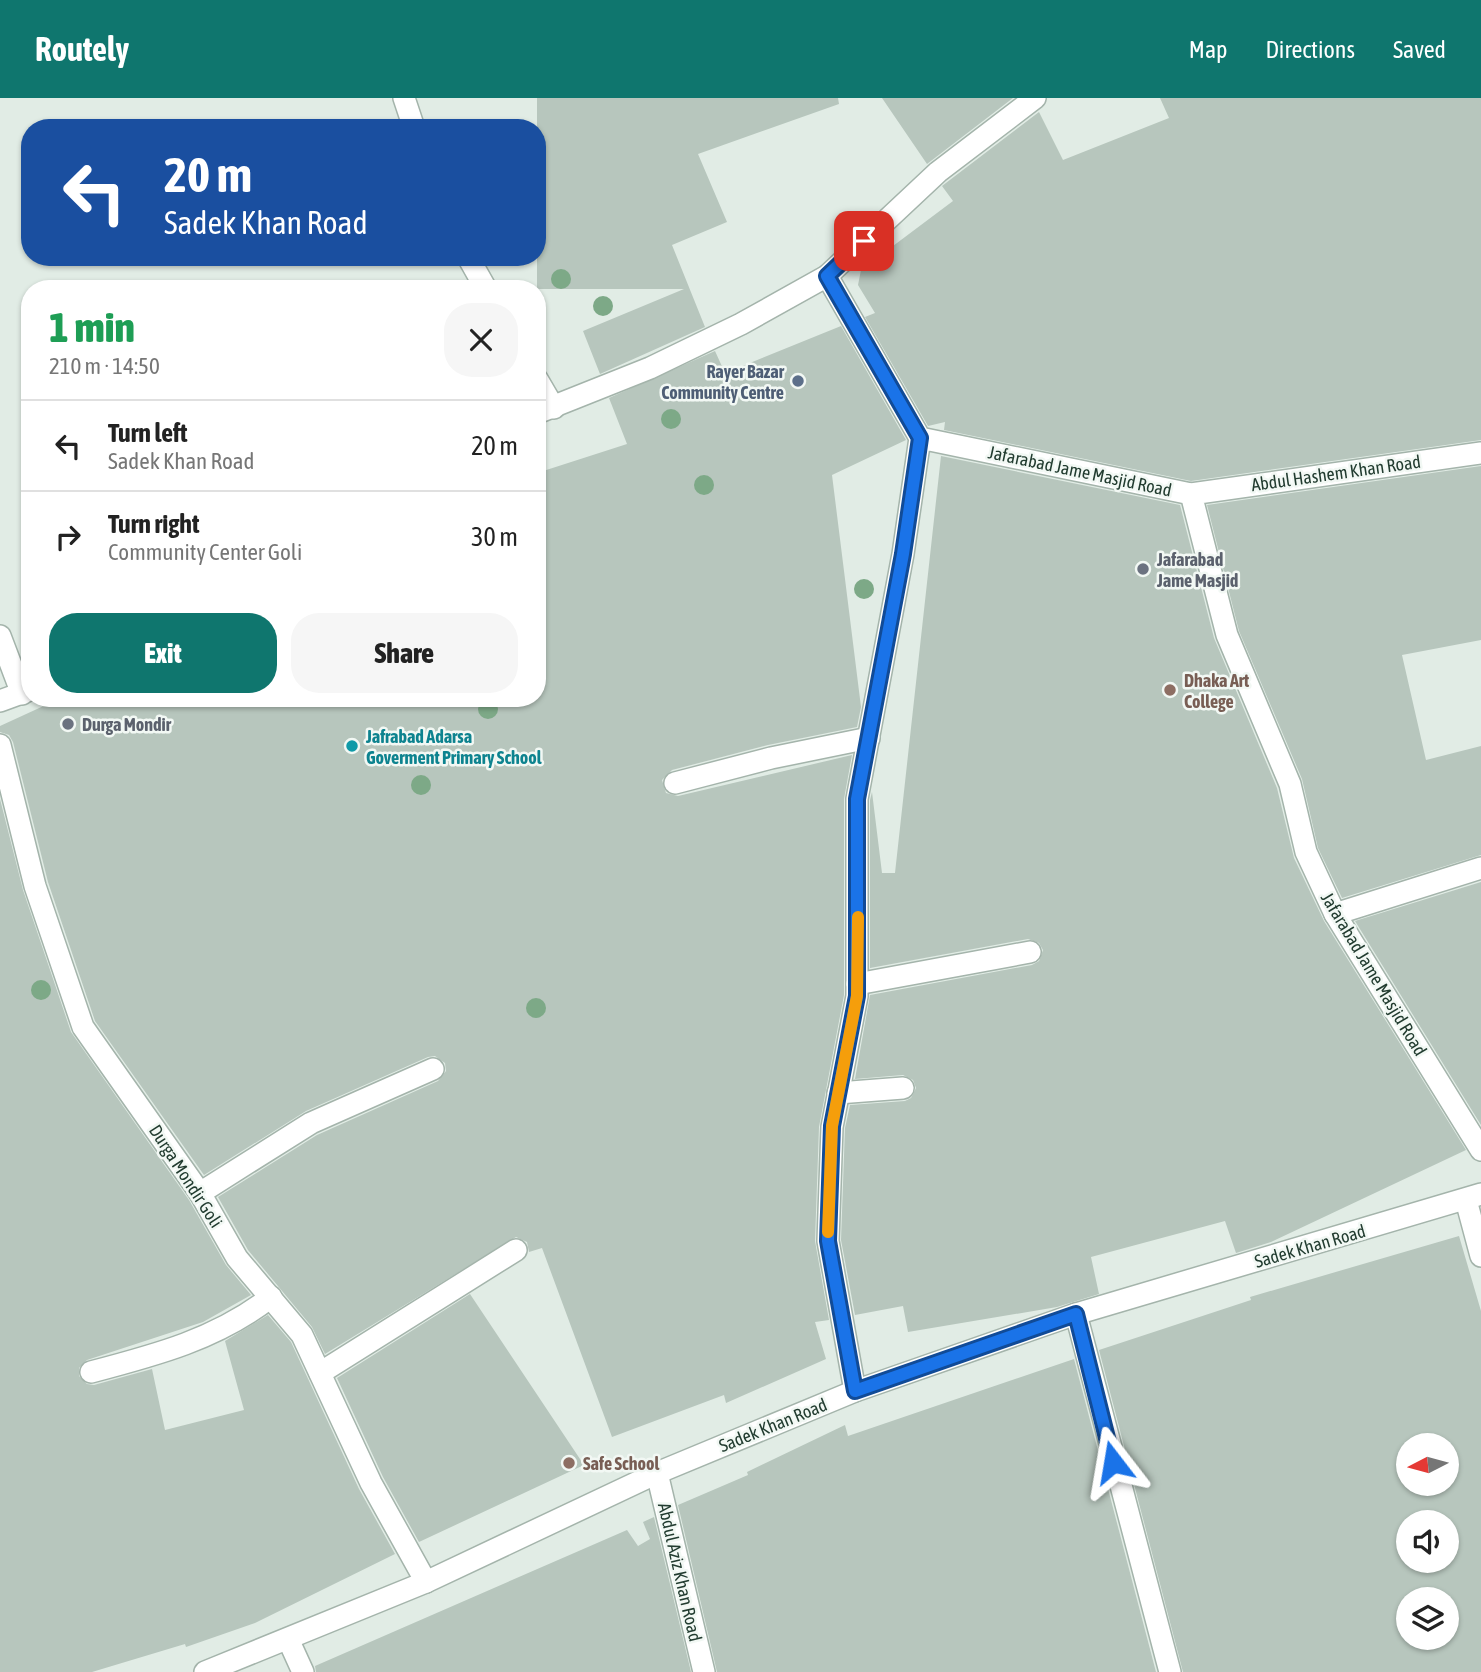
<!DOCTYPE html>
<html lang="en">
<head>
<meta charset="utf-8">
<style>
	body { margin:0; font-family:"Asap Condensed",sans-serif; background:#f6f6f6; color:#222; height:100vh; display:flex; flex-direction:column; font-size:26px; white-space:nowrap }
	* { box-sizing:border-box; margin:0 }
	p { font-size:23px; color:#767676 }
	.icon { flex:none; width:38px; height:38px; fill:none; stroke:currentColor; stroke-width:2; stroke-linecap:round; stroke-linejoin:round }
	.map { position:relative; flex:1; overflow:hidden }
	.panel { position:absolute; left:21px; top:182px; width:525px; height:427px; display:flex; flex-direction:column; background:#fff; border-radius:28px; box-shadow:0 2px 5px #0004 }
	.panel>* { flex:none }
	.top-card { position:absolute; left:21px; top:21px; width:525px; height:147px; border-radius:28px; box-shadow:0 2px 5px #0004; background:#1a4fa0; color:#fff; overflow:hidden }
	.needle { width:46px; rotate:264deg }
	.fabs { position:absolute; left:1396px; top:1335px; display:grid; gap:14px }
	.fabs a { display:grid; place-items:center; width:63px; height:63px; border-radius:50%; background:#fff; box-shadow:0 2px 5px #0004; font-size:35px }
	.pin { position:absolute; display:grid; place-items:center; width:60px; height:60px; color:#fff; margin:-30px; border-radius:14px; box-shadow:0 4px 10px #0006 }
	.me { position:absolute; width:77px; margin:-38px; rotate:346deg; stroke-linejoin:round; filter:drop-shadow(0 0 5px #0008) }
	.turn { display:flex; align-items:center; gap:24px; height:147px; padding:0 28px; font-size:32px }
	.turn .icon { width:91px; height:91px; stroke-width:2.5 }
	.turn b { display:block; font-size:49px; line-height:60px }
	.round { display:grid; place-items:center; flex:none; width:74px; height:74px; border-radius:28px; background:#f6f6f6 }
	.headline { display:flex; align-items:center; justify-content:space-between; height:119px; padding:0 28px }
	h1 { font-size:42px; font-weight:800; line-height:52px; color:#1e9e55 }
	.primary-button { display:flex; gap:14px; margin-top:auto; padding:14px 28px }
	.primary-button a { flex:1; height:80px; border-radius:28px; background:#0f766e; color:#fff; font-size:28px; font-weight:800; line-height:80px; text-align:center }
	.primary-button a+a { background:#f6f6f6; color:#222 }
	ul { padding:0; list-style:none }
	li { display:flex; align-items:center; gap:21px; height:91px; padding:0 28px; border-top:2px solid #e0e0e0 }
	li div { flex:1 }
	li b { display:block; font-size:26px }
	li em { font-style:normal }
	header { display:flex; align-items:center; gap:42px; box-sizing:border-box; height:98px; padding:0 35px; background:#0f766e; color:#fff }
	header strong { font-size:33px }
	nav { display:flex; gap:38px; margin-inline-start:auto; font-size:24px }
	.map>svg:first-child { display:block }
	.building { fill:#b7c6bd; fill-rule:evenodd }
	.lines { fill:none; stroke-linecap:round; stroke-linejoin:round }
	.service-casing { stroke:#a4b4ab; stroke-width:24 }
	.minor-casing { stroke:#a4b4ab; stroke-width:24 }
	.tertiary-casing { stroke:#a4b4ab; stroke-width:24 }
	.service { stroke:#fff; stroke-width:21 }
	.minor { stroke:#fff; stroke-width:21 }
	.tertiary { stroke:#fff; stroke-width:21 }
	.tree { fill:#7da987 }
	.route-casing { stroke:#114b97; stroke-width:18 }
	.route { stroke:#1a73e8; stroke-width:12 }
	.slow { stroke:#f59e0b; stroke-width:12 }
	.service-dot { fill:#5c6f8a; stroke:#f2f8f4; stroke-width:2.5 }
	.worship-dot { fill:#6b7280; stroke:#f2f8f4; stroke-width:2.5 }
	.education-dot { fill:#8d6e63; stroke:#f2f8f4; stroke-width:2.5 }
	.culture-dot { fill:#0f9aa8; stroke:#f2f8f4; stroke-width:2.5 }
	.labels { text-anchor:middle; dominant-baseline:central; stroke-width:5; stroke-linejoin:round; paint-order:stroke }
	.service-label { font-size:18px; font-weight:bold; fill:#4e5e75; stroke:#f2f8f4; text-anchor:end }
	.street-label { font-size:18px; fill:#223c30; stroke:#f2f8f4 }
	.worship-label { font-size:18px; font-weight:bold; fill:#5b616d; stroke:#f2f8f4; text-anchor:start }
	.education-label { font-size:18px; font-weight:bold; fill:#785e54; stroke:#f2f8f4; text-anchor:start }
	.culture-label { font-size:18px; font-weight:bold; fill:#0d838f; stroke:#f2f8f4; text-anchor:start }
</style>
</head>
<body>
<header>
<strong>Routely</strong>
<nav><a>Map</a><a>Directions</a><a>Saved</a></nav>
</header>
<div class="map">
<svg width="1481" height="1574" viewBox="0 0 1481 1574">
	<rect width="100%" height="100%" fill="#e1ece5"/>
	<path class="building" d="M537 0H838L839 6 698 56 727 124 672 147 705 229 600 276 583 233 684 191H537Z
		M882 0H1013L927 66Z
		M1160 0H1481V342L1191 383 944 332 945 324 928 328 865 219 875 215 858 187 861 172 953 103 942 88 1039 14 1063 62 1169 20Z
		M841 228 906 342 832 377 861 609 857 629 768 647 672 672 662 682 666 695 678 698 852 657 844 701V897L819 1029 815 1143 829 1222 815 1224 826 1261 726 1305 724 1297 612 1339 542 1150 529 1154 527 1144 516 1139 325 1256 312 1229 248 1152 218 1099 317 1037 438 983 446 973 445 965 435 958 428 959 306 1013 204 1077 95 923 48 784 13 644 9 637 0 634V628L61 600H537V375L627 346 609 300 715 253 725 275Z
		M941 358 1180 407 1214 540 1277 690 1294 760 1324 823 1466 1052 1271 1144 1236 1155 1225 1123 1091 1159 1099 1196 1057 1209 908 1234 903 1208 855 1217 841 1142 845 1030 850 1007 905 1003 911 1000 916 990 913 982 903 977 855 981 870 897 1032 867 1039 863 1043 852 1039 845 1028 841 870 870V702L872 694 882 775H895Z
		M1481 368V542L1402 557 1426 662 1481 648V757L1342 800 1318 750 1302 681 1239 533 1207 407Z
		M0 701 23 792 71 934 189 1102 226 1167 251 1197 203 1224 87 1262 79 1270V1278L87 1286 94 1287 152 1271 165 1332 244 1312 225 1243 268 1217 291 1244 359 1391 395 1456 255 1525 186 1549 185 1546 92 1574H0Z
		M1481 784V1027L1355 823Z
		M1459 1138 1481 1213V1574H1183L1099 1252 1251 1202 1250 1199ZM1409 1348H1447V1386H1409ZM1409 1424H1447V1463H1409ZM1409 1502H1447V1540H1409Z
		M470 1196 584 1367 419 1444 383 1379 337 1280Z
		M1074 1261 1156 1574H717L678 1407 748 1377 747 1374 845 1327 848 1338Z
		M654 1419 691 1574H316L315 1568 627 1432 638 1448 650 1441 643 1424Z"/>
	<g class="lines">
		<defs>
			<path id="service" d="M675 685 771 660 869 640
				M1335 816 1481 770
				M857 886 1030 854
				M838 995 903 990
				M200 1095 311 1025 433 971
				M1076 1216 1170 1574
				M91 1274C156 1257 217 1241 271 1199
				M320 1275 516 1152
				M288 1541 303 1574"/>
			<path id="minor" d="M404 0 414 30
				M468 159 486 191
				M827 178 920 340 903 456 857 701V898L832 1029 828 1143 855 1293
				M537 281 554 310
				M920 340 1191 396 1227 537 1290 686 1306 754 1335 816 1481 1052
				M1191 396 1481 355
				M0 538 22 596
				M0 647 35 788 83 929 200 1095 237 1160 302 1237 371 1385 426 1484
				M1466 1102 1481 1158
				M657 1375 704 1574"/>
			<path id="tertiary" d="M537 315 650 270 741 226 827 178 938 74 1035 0
				M0 603 30 592
				M205 1574 426 1484 657 1375 855 1293 1076 1216 1481 1096"/>
		</defs>
		<use href="#service" class="service-casing"/>
		<use href="#minor" class="minor-casing"/>
		<use href="#tertiary" class="tertiary-casing"/>
		<use href="#service" class="service"/>
		<use href="#minor" class="minor"/>
		<use href="#tertiary" class="tertiary"/>
	</g>
	<g class="tree">
		<circle cx="561" cy="181" r="10"/>
		<circle cx="603" cy="208" r="10"/>
		<circle cx="671" cy="321" r="10"/>
		<circle cx="704" cy="387" r="10"/>
		<circle cx="864" cy="491" r="10"/>
		<circle cx="488" cy="611" r="10"/>
		<circle cx="421" cy="687" r="10"/>
		<circle cx="41" cy="892" r="10"/>
		<circle cx="536" cy="910" r="10"/>
	</g>
	<g class="lines">
		<defs>
			<path id="route" d="M864 143 827 178 920 340 903 456 857 701V898L832 1028 828 1143 855 1293 1076 1216 1113 1364"/>
		</defs>
		<use href="#route" class="route-casing"/>
		<use href="#route" class="route"/>
		<path class="slow" d="M828 1134 832 1028 857 898 858 819"/>
	</g>
	<circle class="service-dot" cx="798" cy="283" r="7"/>
	<g class="worship-dot">
		<circle cx="1143" cy="471" r="7"/>
		<circle cx="68" cy="626" r="7"/>
	</g>
	<g class="education-dot">
		<circle cx="1170" cy="592" r="7"/>
		<circle cx="569" cy="1365" r="7"/>
	</g>
	<circle class="culture-dot" cx="352" cy="648" r="7"/>
	<g class="labels">
		<g class="service-label">
			<text x="784" y="273">Rayer Bazar<tspan x="784" dy="21">Community Centre</tspan></text>
		</g>
		<g class="street-label">
			<text transform="translate(1080 373) rotate(12)">Jafarabad Jame Masjid Road</text>
			<text transform="translate(1336 375) rotate(-8)">Abdul Hashem Khan Road</text>
			<text transform="translate(1374 876) rotate(59)">Jafarabad Jame Masjid Road</text>
			<text transform="translate(186 1078) rotate(57)">Durga Mondir Goli</text>
			<text transform="translate(1310 1148) rotate(-16)">Sadek Khan Road</text>
			<text transform="translate(773 1327) rotate(-22)">Sadek Khan Road</text>
			<text transform="translate(680 1474) rotate(77)">Abdul Aziz Khan Road</text>
		</g>
		<g class="worship-label">
			<text x="1157" y="461">Jafarabad<tspan x="1157" dy="21">Jame Masjid</tspan></text>
			<text x="82" y="626">Durga Mondir</text>
		</g>
		<g class="education-label">
			<text x="1184" y="582">Dhaka Art<tspan x="1184" dy="21">College</tspan></text>
			<text x="583" y="1365">Safe School</text>
		</g>
		<g class="culture-label">
			<text x="366" y="638">Jafrabad Adarsa<tspan x="366" dy="21">Goverment Primary School</tspan></text>
		</g>
	</g>
</svg>
<div class="fabs">
<a><svg class="needle" viewBox="-14 -14 28 28"><path d="M0-13l5 13h-10z" fill="#e53935"/><path d="M0 13l5-13h-10z" fill="#767676"/></svg></a>
<a><svg class="icon" aria-label="sound" viewBox="0 0 24 24"><path d="M4 9h4l5-4v14l-5-4H4zM17 9q2 3 0 6"/></svg></a>
<a><svg class="icon" aria-label="layers" viewBox="0 0 24 24"><path d="M12 4l9 5-9 5-9-5zM3 14l9 5 9-5"/></svg></a>
</div>
<div class="pin" style="left:864px;top:143px;background:#d93025"><svg class="icon" aria-label="arrive" viewBox="0 0 24 24"><path d="M6 21V4h12l-3 4 3 4H6"/></svg></div>
<svg class="me" style="left:1113px;top:1364px" viewBox="-20 -20 40 40"><path d="M0-17L14 15 0 8-14 15z" fill="#1a73e8" stroke="#fff" stroke-width="4"/></svg>
<div class="top-card">
<div class="turn"><svg class="icon" aria-label="left" viewBox="0 0 24 24"><path d="M17 20v-9H6M10 6l-5 5 5 5"/></svg><div><b>20 m</b>Sadek Khan Road</div></div>
</div>
<section class="panel">
<div class="headline"><div><h1>1 min</h1><p>210 m · 14:50</p></div><a class="round"><svg class="icon" aria-label="close" viewBox="0 0 24 24"><path d="M6 6l12 12M18 6L6 18"/></svg></a></div>
<ul>
<li><svg class="icon" aria-label="left" viewBox="0 0 24 24"><path d="M17 20v-9H6M10 6l-5 5 5 5"/></svg><div><b>Turn left</b><p>Sadek Khan Road</p></div><em>20 m</em></li>
<li><svg class="icon" aria-label="right" viewBox="0 0 24 24"><path d="M7 20v-9h11M14 6l5 5-5 5"/></svg><div><b>Turn right</b><p>Community Center Goli</p></div><em>30 m</em></li>
</ul>
<div class="primary-button"><a>Exit</a><a>Share</a></div>
</section>
</div>
</body>
</html>
